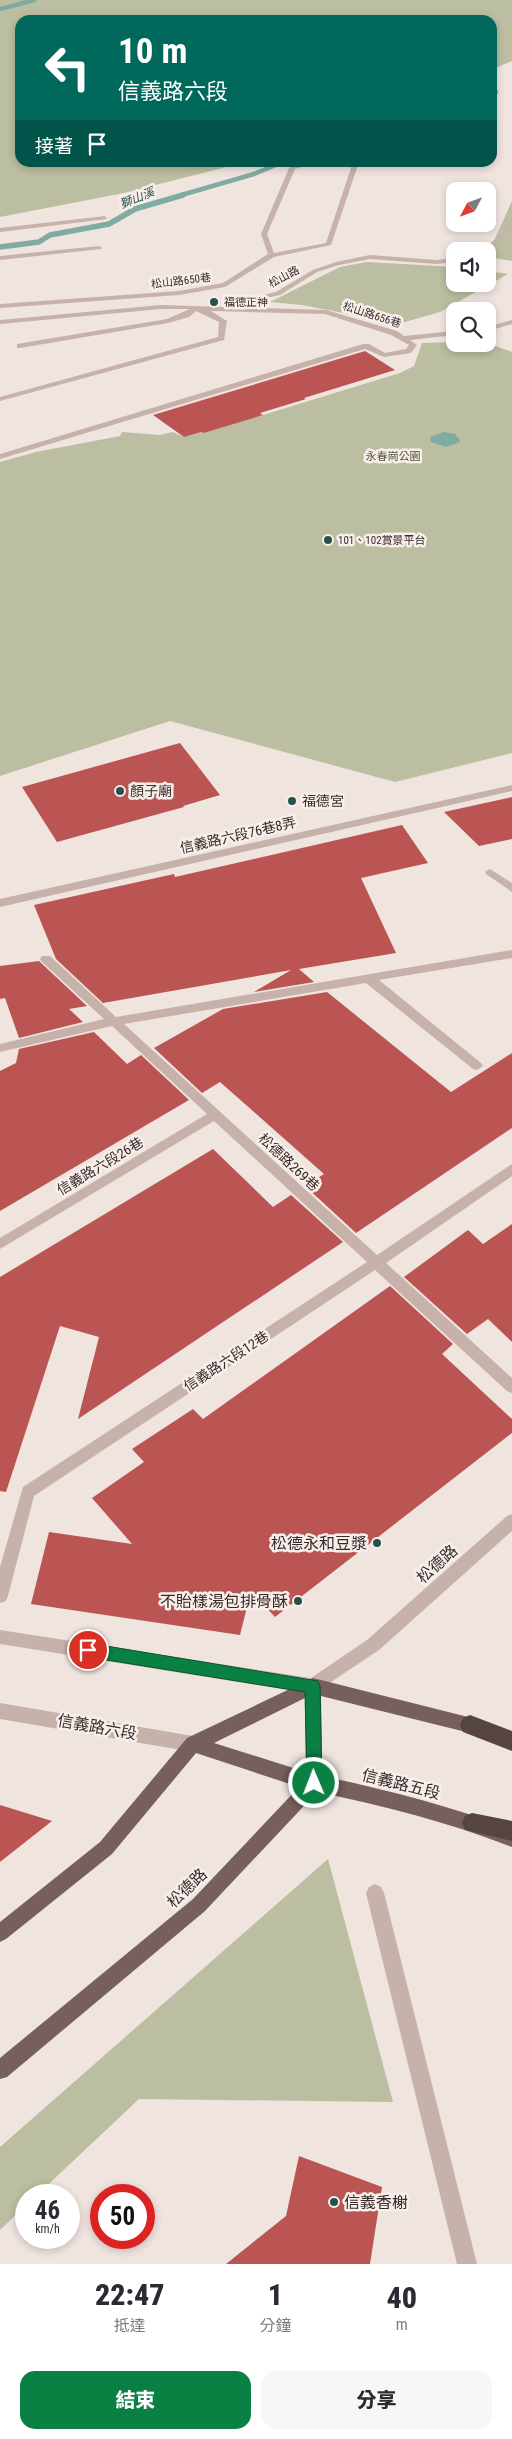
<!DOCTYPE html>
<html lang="zh-TW">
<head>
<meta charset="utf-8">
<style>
	body { margin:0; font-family:"Roboto Condensed","Noto Sans TC",sans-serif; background:#f7f7f7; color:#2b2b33; height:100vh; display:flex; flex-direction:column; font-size:19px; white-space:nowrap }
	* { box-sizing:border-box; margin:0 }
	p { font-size:16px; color:#7c7c81 }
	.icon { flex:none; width:28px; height:28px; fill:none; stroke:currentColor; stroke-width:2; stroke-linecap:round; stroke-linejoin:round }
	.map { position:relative; height:2264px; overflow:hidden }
	.panel { display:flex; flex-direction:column; background:#fff; flex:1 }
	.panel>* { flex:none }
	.top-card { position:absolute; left:15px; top:15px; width:482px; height:152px; border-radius:15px; box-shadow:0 2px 8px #0003; background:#00695c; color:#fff; overflow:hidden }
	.needle { width:32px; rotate:229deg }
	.controls { position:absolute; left:446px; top:182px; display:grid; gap:10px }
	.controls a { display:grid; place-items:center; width:50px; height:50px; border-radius:10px; background:#fff; box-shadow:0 2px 8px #0003; font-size:25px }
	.speed { position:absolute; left:15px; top:2184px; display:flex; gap:10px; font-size:25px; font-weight:700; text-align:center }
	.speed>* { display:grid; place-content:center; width:65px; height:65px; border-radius:50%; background:#fff; box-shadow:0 2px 8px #0003; line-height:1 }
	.speed small { font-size:12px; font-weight:400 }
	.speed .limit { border:8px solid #d22; background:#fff; color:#111 }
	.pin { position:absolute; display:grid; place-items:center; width:42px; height:42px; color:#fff; margin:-21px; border:2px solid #fff; border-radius:50%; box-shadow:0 1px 5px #0007 }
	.me { position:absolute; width:55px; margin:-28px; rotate:359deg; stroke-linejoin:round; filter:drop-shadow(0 0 4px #0008) }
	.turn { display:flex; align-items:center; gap:18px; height:105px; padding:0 20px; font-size:22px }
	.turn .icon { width:65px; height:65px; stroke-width:2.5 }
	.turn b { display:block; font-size:35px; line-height:42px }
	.then { display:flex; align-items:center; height:48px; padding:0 20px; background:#0003; gap:10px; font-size:19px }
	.eta { display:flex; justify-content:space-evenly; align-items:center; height:85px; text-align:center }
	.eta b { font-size:30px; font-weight:800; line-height:35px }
	.cta { display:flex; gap:10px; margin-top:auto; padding:10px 20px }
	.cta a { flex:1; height:58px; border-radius:15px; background:#0b8043; color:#fff; font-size:20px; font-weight:800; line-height:58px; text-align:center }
	.cta a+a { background:#f7f7f7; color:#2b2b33 }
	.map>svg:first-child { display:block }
	.green { fill:#bbbea0 }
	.water { fill:#80aba3 }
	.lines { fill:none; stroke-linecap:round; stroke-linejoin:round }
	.stream-far1 { stroke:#80aba3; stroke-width:4.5 }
	.stream { stroke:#80aba3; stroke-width:5.5 }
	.building { fill:#ba5553 }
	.minor { fill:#c7b2ab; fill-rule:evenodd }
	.major { fill:#765f5c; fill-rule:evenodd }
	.highway { fill:#564442; fill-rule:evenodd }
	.route { fill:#0b8043; stroke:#07532c }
	.poi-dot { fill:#23534c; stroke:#f8efeb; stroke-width:2 }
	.labels { text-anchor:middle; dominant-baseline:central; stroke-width:5; stroke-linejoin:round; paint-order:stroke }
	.far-street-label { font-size:11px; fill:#362b2a; stroke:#f8efeb }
	.far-poi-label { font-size:11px; fill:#362b2a; stroke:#f8efeb; text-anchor:start }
	.far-park-label { font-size:11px; fill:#4d5230; stroke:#f8efeb }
	.far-water-label { font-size:12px; font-style:italic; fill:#23534c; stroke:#f8efeb }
	.poi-label { font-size:14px; fill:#362b2a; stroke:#f8efeb; text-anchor:start }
	.street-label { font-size:14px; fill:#362b2a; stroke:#f8efeb }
	.near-poi-label { font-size:16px; fill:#362b2a; stroke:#f8efeb; text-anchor:end }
	.near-street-label { font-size:16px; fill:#362b2a; stroke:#f8efeb }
</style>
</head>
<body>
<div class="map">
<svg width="512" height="2264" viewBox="0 0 512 2264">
	<rect width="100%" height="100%" fill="#f0e4df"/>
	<path class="green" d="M0 0H512V61L493 69 492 20H20V162L242 163 124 193 0 217Z
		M512 201V261L488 257V254Z
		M367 262 455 267V284H488V271L508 274 440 312 391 326 354 315 302 305 270 302 340 267Z
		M455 342 488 343 512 352V753L395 782 170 721 0 776V462L36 452 120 436 122 432 160 435 173 432 184 437 201 432 204 433 400 373 414 366 422 343Z
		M328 1859 393 2102 139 2099 37 2195H26V2205L0 2230V2147Z"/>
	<path class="water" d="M444 432 455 434 460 440V442L446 447 431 442 430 437Z"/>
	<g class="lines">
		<path class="stream-far1" d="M0 9 34 0
			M492 92H496
			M178 196 254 174 283 162"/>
		<path class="stream" d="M0 247 39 242 50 235 109 224 135 209 183 195"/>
	</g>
	<path class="building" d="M365 351 395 370 304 398 306 399 260 413 263 415 204 433 201 432 184 437 153 415Z
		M180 743 220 795 183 806 184 807 57 842 22 787Z
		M512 797V839L479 846 444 812Z
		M402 825 428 863 361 878 396 953 299 969 314 982 254 992 291 970 103 1003 56 959 34 905 174 874 175 877Z
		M39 961 87 1006 69 1009 83 1022 19 1038 5 998 0 999V966Z
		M327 992 451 1092 512 1053V1128L356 1233 305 1186 324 1174 220 1082 202 1093 154 1048 223 1009Z
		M94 1032 127 1064 141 1055 189 1100 0 1211V1071L16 1063 19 1049Z
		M213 1149 273 1207 291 1195 343 1242 78 1419 99 1337 60 1326 6 1492 0 1491V1277Z
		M512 1224V1342L488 1319 467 1334 404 1277 468 1230 483 1244Z
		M390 1286 453 1344 442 1354 512 1419V1433L275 1617 251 1591 240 1635 31 1604 49 1532 132 1544 92 1498 144 1462 132 1449 193 1409 203 1419Z
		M0 1805 52 1821 0 1862Z
		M299 2156 382 2187 370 2264H226L286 2216Z"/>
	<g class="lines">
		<path class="minor" d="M306 162H318L295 169 267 234 274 253 326 243 353 162H359L331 245 274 257 225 287 179 295 0 308V304L179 291 223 283 268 254 261 234 289 168Z
			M105 216 107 219 0 232V228Z
			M512 223V229C501 240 492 251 476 251L490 244Z
			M99 246 102 248 101 249 0 260V256Z
			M370 255 436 260 455 258V262L436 264 370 259 339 265 317 272 280 295 231 305 228 303 276 292 313 270 336 262Z
			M161 305 326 310 397 331 404 336 455 331V335L410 340 417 345 411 353 384 357 365 349 0 459V454L363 344H369L385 353 406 349 409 345 391 335 325 314 211 311 227 321 224 340 0 401V397L218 337 219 322 196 311 189 317 168 323 20 348H17V344L167 319 190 309H161L0 324V320Z
			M512 320V324L488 331V327Z
			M512 785V791L0 907V899Z
			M490 869 512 883V892L486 874 485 872Z
			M512 950V958L379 980 481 1063 483 1066 477 1070 473 1069 366 983 124 1024 377 1255 512 1164V1176L386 1263 512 1378V1393L507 1391 375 1270 34 1496 8 1596 6 1601 0 1603V1567L23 1487 367 1262 214 1121 0 1249V1238L207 1114 112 1026 0 1052V1044L104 1019 42 962 40 959 42 956H50L116 1017Z
			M512 1514V1531L379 1650 313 1694 0 1644V1630L311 1678 367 1640 507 1516Z
			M0 1703 193 1736 199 1738 201 1744 199 1750 193 1752 0 1719Z
			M375 1884 381 1887 384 1893 477 2264H457L366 1893 369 1887Z"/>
		<path class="major" d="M313 1678 484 1721 486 1727 484 1733 478 1735 321 1696 322 1776C387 1790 450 1806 512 1829V1847C448 1822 384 1806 317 1792L205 1911 7 2077 0 2079V2058L193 1899 299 1787 196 1753 112 1854 6 1939 0 1942V1922L100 1842 187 1738ZM305 1698 306 1772 214 1743Z"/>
		<path class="highway" d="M470 1715 512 1731V1751L463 1732 460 1725 463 1718Z
			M472 1813 512 1821V1841L465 1830 462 1823 465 1816Z"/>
	</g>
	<path class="route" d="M88 1643 318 1681 320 1686 322 1783 320 1788 314 1791 309 1788 307 1783 305 1692 88 1657 83 1655 81 1650 83 1645Z"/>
	<g class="poi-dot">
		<circle cx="214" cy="302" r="5"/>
		<circle cx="328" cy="540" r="5"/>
		<circle cx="120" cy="791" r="5"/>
		<circle cx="292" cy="801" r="5"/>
		<circle cx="377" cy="1543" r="5"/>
		<circle cx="298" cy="1601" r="5"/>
		<circle cx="334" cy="2202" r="5"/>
	</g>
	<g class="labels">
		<g class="far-street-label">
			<text transform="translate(284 277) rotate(-28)">松山路</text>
			<text transform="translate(181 281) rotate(-7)">松山路650巷</text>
			<text transform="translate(372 315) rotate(18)">松山路656巷</text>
		</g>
		<g class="far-poi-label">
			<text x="224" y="302">福德正神</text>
			<text x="338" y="540">101、102賞景平台</text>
		</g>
		<g class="far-park-label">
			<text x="393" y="456">永春崗公園</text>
		</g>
		<g class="far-water-label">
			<text transform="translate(137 198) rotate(-22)">獅山溪</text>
		</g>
		<g class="poi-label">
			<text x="130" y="791">顏子廟</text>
			<text x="302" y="801">福德宮</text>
		</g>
		<g class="street-label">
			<text transform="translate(238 835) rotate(-13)">信義路六段76巷8弄</text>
			<text transform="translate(289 1162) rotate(43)">松德路269巷</text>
			<text transform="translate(100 1166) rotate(-31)">信義路六段26巷</text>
			<text transform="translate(226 1361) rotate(-33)">信義路六段12巷</text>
		</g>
		<g class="near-poi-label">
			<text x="367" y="1543">松德永和豆漿</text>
			<text x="288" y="1601">不貽樣湯包排骨酥</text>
			<text x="344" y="2202" text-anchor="start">信義香榭</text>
		</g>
		<g class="near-street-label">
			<text transform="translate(437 1564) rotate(-42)">松德路</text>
			<text transform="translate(97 1727) rotate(10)">信義路六段</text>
			<text transform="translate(401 1784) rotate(14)">信義路五段</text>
			<text transform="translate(187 1888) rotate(-44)">松德路</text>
		</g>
	</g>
</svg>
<div class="controls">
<a><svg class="needle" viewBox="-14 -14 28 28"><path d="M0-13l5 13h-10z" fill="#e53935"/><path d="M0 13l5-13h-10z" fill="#7c7c81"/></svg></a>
<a><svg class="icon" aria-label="sound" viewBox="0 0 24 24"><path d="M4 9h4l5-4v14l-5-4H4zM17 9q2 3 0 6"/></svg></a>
<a><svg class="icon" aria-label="search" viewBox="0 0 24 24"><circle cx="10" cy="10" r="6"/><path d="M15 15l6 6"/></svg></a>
</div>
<div class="speed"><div>46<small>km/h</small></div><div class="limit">50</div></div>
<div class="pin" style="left:88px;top:1650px;background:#d93025"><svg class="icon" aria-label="arrive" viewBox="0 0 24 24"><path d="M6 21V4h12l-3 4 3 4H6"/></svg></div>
<svg class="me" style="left:314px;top:1783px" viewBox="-20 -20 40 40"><circle r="17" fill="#0b8043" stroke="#fff" stroke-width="3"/><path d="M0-11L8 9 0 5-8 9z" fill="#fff"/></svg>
<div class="top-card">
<div class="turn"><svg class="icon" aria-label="left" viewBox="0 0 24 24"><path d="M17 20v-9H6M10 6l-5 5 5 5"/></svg><div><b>10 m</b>信義路六段</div></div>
<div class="then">接著<svg class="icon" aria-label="arrive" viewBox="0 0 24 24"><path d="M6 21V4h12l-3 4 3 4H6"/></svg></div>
</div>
</div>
<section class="panel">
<div class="eta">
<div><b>22:47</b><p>抵達</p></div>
<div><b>1</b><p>分鐘</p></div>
<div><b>40</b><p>m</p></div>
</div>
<div class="cta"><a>結束</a><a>分享</a></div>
</section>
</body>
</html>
